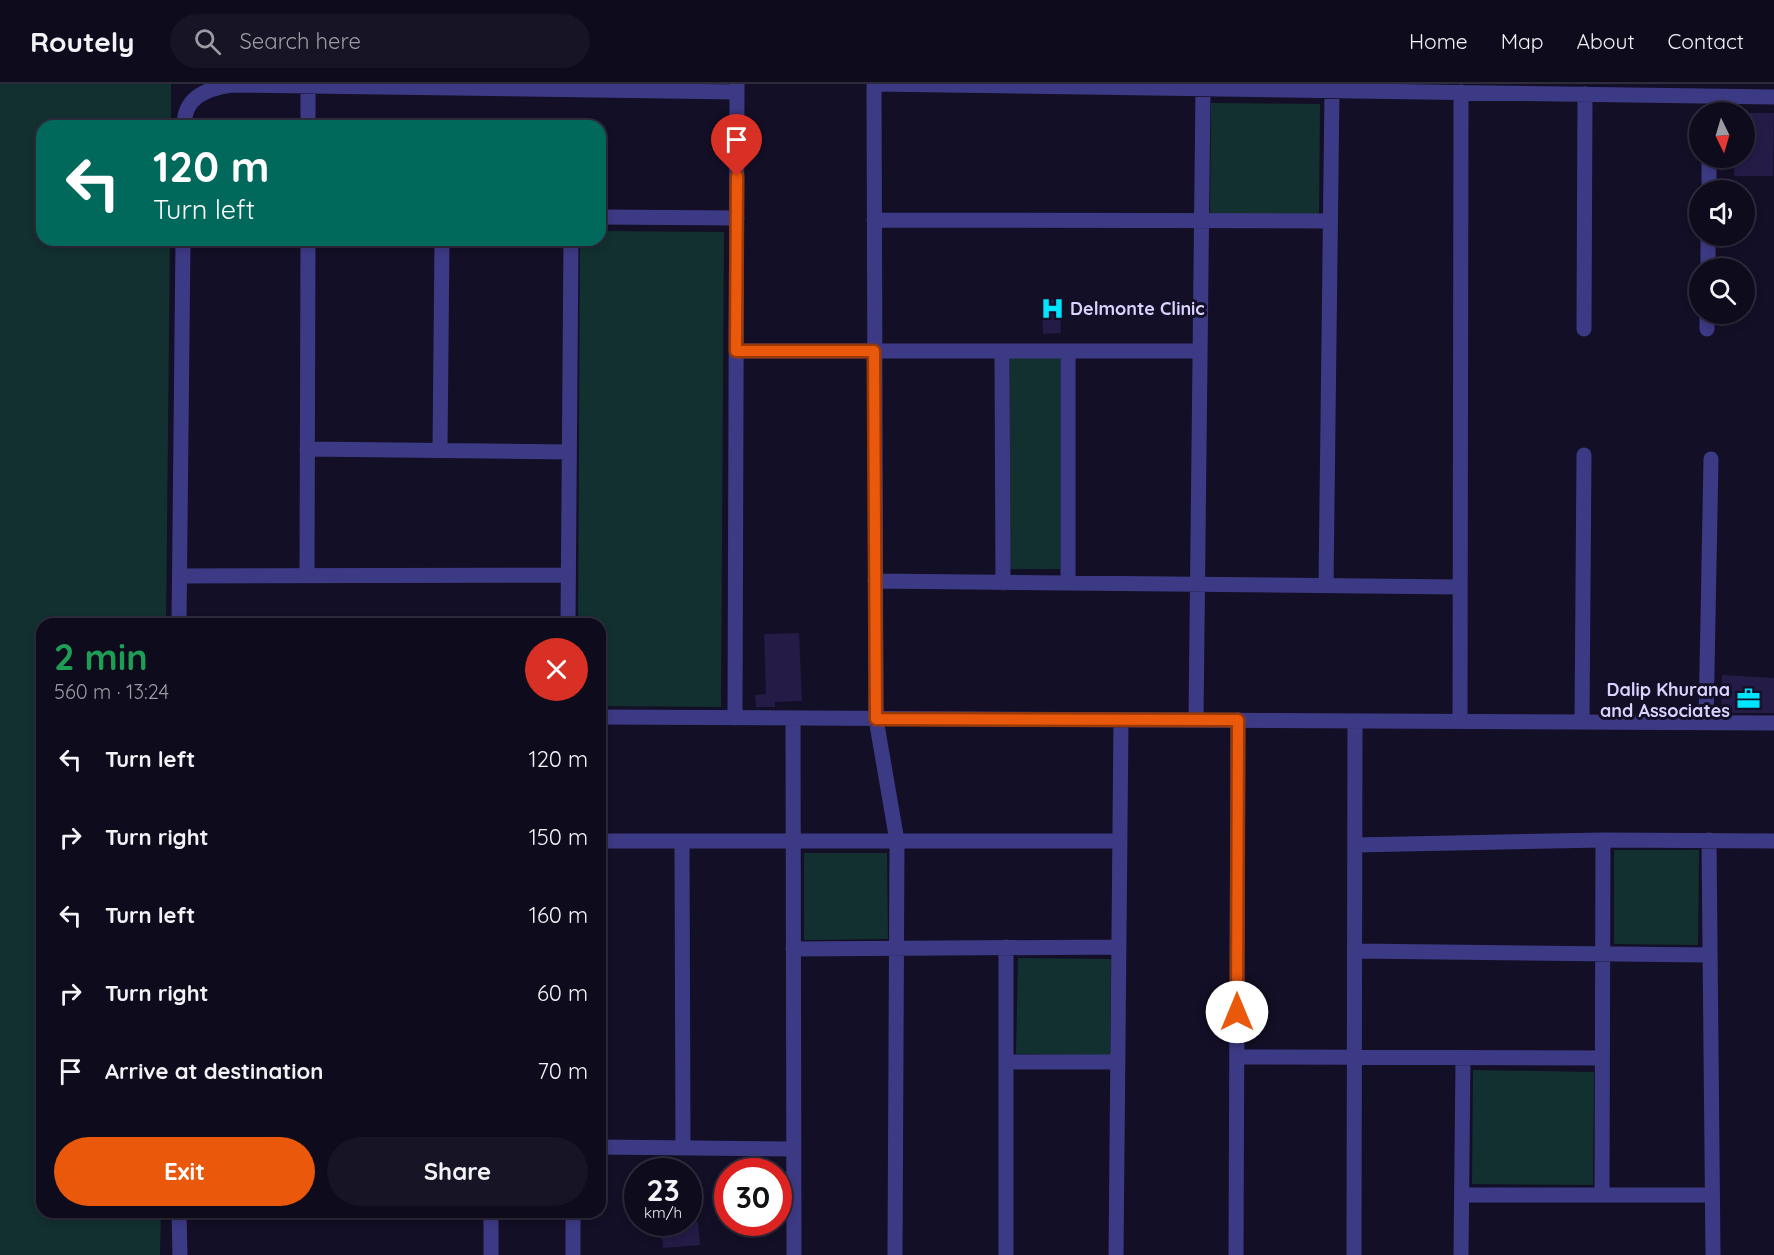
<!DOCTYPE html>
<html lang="en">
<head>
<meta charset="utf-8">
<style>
	body { margin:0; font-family:Quicksand,sans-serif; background:#171425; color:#f1f3f6; height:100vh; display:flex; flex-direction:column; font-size:22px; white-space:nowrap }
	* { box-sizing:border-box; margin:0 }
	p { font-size:20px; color:#9b9ba3 }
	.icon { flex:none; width:33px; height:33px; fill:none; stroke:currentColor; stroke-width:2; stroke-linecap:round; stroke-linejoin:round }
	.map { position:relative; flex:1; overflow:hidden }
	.side { position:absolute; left:36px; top:534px; width:570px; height:600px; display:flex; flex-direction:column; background:#0e0b1c; border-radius:18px; box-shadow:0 3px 9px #0003,0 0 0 2px #2e2b3b }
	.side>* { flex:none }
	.guide { position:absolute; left:36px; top:36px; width:570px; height:126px; border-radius:18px; box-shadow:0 3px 9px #0003,0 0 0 2px #2e2b3b; background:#00695c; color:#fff; overflow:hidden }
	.needle { width:39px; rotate:175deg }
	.buttons { position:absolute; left:1689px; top:18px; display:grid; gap:12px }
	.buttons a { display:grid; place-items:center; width:66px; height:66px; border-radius:50%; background:#0e0b1c; box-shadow:0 3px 9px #0003,0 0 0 2px #2e2b3b; font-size:30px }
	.speed { position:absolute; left:624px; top:1074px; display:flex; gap:12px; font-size:30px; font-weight:700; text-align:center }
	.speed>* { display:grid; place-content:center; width:78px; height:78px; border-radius:50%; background:#0e0b1c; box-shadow:0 3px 9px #0003,0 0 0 2px #2e2b3b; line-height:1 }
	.speed small { font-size:15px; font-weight:400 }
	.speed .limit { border:9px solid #d22; background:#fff; color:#111 }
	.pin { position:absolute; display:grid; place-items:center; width:51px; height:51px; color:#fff; margin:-62px -26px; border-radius:50% 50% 50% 0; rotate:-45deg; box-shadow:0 0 6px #0007 }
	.pin .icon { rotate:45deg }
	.me { position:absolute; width:66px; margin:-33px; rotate:0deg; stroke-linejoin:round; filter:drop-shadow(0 0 4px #0008) }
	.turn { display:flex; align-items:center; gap:21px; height:126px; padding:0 18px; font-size:27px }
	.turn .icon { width:78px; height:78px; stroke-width:2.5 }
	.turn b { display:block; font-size:42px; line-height:51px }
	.round { display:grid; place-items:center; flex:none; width:63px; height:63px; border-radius:32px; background:#171425 }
	.head { display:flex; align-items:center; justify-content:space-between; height:102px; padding:0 18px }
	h1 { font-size:36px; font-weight:700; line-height:45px; color:#1e9e55 }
	.primary-button { display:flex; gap:12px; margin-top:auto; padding:12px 18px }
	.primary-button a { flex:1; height:69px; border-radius:36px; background:#ea580c; color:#fff; font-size:24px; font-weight:700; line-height:69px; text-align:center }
	.primary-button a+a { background:#171425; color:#f1f3f6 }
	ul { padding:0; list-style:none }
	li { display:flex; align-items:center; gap:18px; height:78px; padding:0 18px }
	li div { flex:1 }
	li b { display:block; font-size:22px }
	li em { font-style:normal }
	header { display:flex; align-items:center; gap:36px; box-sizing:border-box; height:84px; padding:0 30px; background:#0e0b1c; border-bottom:2px solid #2e2b3b }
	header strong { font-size:28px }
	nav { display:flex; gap:33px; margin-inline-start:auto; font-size:21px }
	.search { width:420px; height:54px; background:#171425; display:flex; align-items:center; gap:15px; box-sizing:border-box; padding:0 21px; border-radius:33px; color:#9b9ba3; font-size:22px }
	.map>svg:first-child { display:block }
	.green { fill:#12302f }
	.building { fill:#241b47 }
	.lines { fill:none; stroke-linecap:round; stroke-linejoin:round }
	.minor { stroke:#3d3a85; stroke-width:15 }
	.route-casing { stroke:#983908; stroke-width:15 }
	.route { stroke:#ea580c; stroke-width:10 }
	.labels { text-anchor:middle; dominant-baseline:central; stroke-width:6; stroke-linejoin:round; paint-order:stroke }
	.poi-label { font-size:18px; font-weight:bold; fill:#d9d4ff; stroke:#130f26; text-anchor:start }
</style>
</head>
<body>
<header>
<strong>Routely</strong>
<div class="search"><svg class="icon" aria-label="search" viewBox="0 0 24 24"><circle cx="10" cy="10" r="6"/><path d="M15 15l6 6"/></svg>Search here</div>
<nav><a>Home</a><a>Map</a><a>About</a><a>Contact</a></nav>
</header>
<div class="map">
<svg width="1774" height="1171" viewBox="0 0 1774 1171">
	<rect width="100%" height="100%" fill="#130f26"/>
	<path class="green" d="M0 0H171V42H42V156H170L166 540H42V1128H161L160 1171H0Z
		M1211 19 1320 20 1319 130H1210Z
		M600 147 724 148 721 623 600 622V540H578L580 156H600Z
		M1010 273 1060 274V485H1009Z
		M1614 766H1699L1698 861 1614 860Z
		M804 769H887L888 855 804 856Z
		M1018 874 1111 875 1110 971 1016 970Z
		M1473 986 1594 988 1593 1101 1472 1100Z"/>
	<path class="building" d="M1744 29H1774L1773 92H1734V74H1744Z
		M1059 215 1061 249 1043 250 1041 216Z
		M799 549 802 617 775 618V623H756L755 611 766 610 764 550Z
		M1722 591 1774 594V629H1721Z
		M661 1138H698L700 1161 663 1164Z"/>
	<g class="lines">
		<path class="minor" d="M874 0 876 635 897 757 895 1171
			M874 0 1774 13
			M184 42C184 13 206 5 231 1L737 8
			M308 42V2
			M1709 106V74
			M600 133 737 134
			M874 136 1330 137
			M1708 184V152
			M1584 245 1585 10
			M1707 245V230
			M737 267H1200
			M1002 267 1003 499
			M1068 267V499
			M307 365 569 368
			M440 366 442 156
			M307 491 308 156
			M180 492 568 491
			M875 497 1460 503
			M1326 502 1332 7
			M179 540 183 156
			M568 540 571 156
			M600 633 1774 639
			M735 634 737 0
			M793 634 794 1171
			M1196 636 1203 5
			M1460 637 1461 8
			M1582 638 1584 371
			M1706 639 1711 375
			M1709 756 1713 1171
			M600 757H1120
			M682 757 683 1064
			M1355 761 1603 756 1774 757
			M1006 863V1171
			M793 865 1119 863
			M1355 867 1710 871
			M1237 973 1602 974
			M1006 978H1117
			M600 1063 793 1065
			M1462 1111H1712
			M1602 1111 1603 756
			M179 1128 180 1171
			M491 1128V1171
			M573 1171V1128
			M1116 1171 1121 636
			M1236 1171 1238 636
			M1354 1171 1355 637
			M1461 1171 1463 974"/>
	</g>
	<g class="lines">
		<defs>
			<path id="route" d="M737 92 736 267H874L876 635 1238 636 1237 928"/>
		</defs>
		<use href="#route" class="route-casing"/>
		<use href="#route" class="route"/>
	</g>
	<defs>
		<symbol id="hospital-bare" viewBox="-9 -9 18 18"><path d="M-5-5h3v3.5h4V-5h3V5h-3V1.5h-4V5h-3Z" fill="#00e5ff" stroke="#130f26" stroke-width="2.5" paint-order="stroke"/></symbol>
		<symbol id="office-bare" viewBox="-9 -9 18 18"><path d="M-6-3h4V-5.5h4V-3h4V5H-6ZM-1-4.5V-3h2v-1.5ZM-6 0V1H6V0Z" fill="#00e5ff" stroke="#130f26" stroke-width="2.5" paint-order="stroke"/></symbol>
	</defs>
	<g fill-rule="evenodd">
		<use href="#hospital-bare" x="1036" y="208" width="33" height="33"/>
		<use href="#office-bare" x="1732" y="598" width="33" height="33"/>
	</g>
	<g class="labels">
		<g class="poi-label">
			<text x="1070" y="224">Delmonte Clinic</text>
			<text x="1730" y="605" text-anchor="end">Dalip Khurana<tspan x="1730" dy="21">and Associates</tspan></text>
		</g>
	</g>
</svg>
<div class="buttons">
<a><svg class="needle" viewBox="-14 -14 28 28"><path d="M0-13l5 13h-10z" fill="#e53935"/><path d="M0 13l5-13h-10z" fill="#9b9ba3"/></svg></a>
<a><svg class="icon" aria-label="sound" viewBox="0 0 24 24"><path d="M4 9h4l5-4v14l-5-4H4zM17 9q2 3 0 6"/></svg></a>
<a><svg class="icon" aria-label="search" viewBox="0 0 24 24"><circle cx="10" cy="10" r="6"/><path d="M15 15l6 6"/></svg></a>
</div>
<div class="speed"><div>23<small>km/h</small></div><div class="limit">30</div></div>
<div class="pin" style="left:737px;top:92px;background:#d93025"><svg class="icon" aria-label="arrive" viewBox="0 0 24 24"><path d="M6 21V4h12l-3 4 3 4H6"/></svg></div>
<svg class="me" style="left:1237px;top:928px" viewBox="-20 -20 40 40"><circle r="19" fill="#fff"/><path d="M0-13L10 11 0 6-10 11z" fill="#ea580c"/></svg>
<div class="guide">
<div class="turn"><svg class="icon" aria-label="left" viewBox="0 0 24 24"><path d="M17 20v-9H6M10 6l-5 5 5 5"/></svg><div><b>120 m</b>Turn left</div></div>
</div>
<section class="side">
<div class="head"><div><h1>2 min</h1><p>560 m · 13:24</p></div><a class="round" style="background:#d93025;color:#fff"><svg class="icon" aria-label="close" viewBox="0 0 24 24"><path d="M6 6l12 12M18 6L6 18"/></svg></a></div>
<ul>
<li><svg class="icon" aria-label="left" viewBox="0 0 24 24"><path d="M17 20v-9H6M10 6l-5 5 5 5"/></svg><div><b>Turn left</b></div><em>120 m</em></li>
<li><svg class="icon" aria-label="right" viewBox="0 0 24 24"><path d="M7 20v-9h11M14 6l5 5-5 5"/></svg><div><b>Turn right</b></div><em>150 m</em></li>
<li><svg class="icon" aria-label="left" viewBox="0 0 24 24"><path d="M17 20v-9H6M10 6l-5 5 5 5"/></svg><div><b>Turn left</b></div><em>160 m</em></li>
<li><svg class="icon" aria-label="right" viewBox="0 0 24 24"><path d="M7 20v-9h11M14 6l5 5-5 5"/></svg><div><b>Turn right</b></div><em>60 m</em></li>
<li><svg class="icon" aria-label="arrive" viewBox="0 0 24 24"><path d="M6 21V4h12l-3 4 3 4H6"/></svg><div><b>Arrive at destination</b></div><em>70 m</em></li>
</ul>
<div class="primary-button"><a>Exit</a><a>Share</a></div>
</section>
</div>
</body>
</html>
